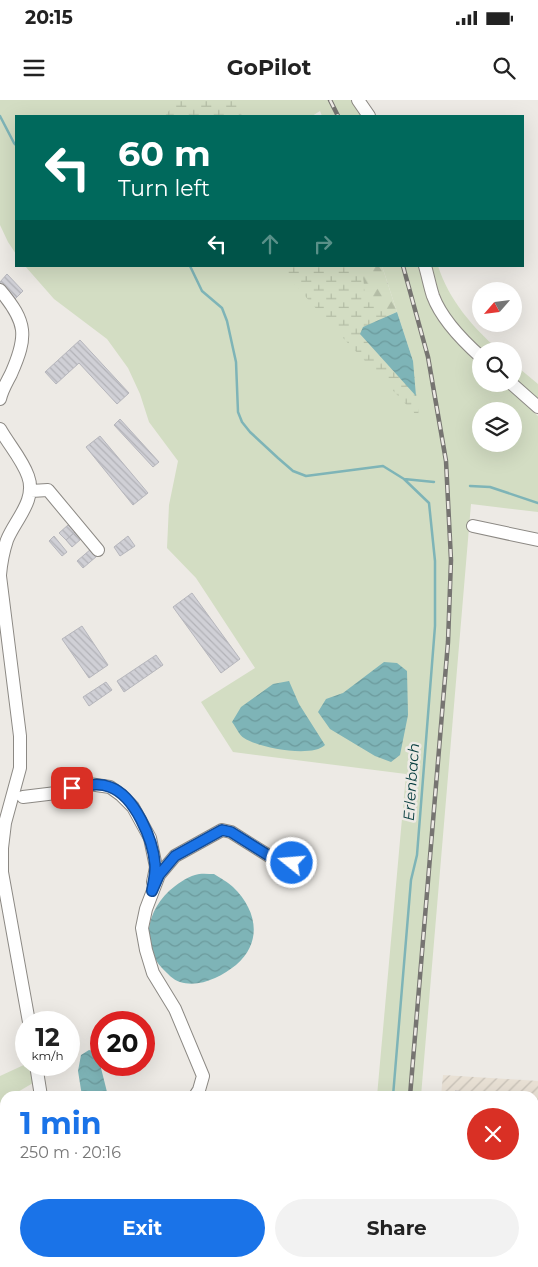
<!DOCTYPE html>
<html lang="en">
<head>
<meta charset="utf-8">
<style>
	body { margin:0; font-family:Montserrat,sans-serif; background:#f2f2f2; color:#222; height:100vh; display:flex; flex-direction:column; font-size:19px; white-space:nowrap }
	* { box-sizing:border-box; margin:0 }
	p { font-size:16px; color:#767676 }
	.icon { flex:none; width:28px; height:28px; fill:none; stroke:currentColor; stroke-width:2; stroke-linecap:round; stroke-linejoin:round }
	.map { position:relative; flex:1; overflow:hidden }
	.sheet { position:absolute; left:0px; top:991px; width:539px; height:176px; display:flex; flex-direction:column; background:#fff; border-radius:15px 15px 0 0; box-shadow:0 5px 20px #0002 }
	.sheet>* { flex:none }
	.hud { position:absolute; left:15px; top:15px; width:509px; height:152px; border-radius:0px; box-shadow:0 5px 20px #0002; background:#00695c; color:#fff; overflow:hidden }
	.needle { width:32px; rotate:242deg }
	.fabs { position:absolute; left:472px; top:182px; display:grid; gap:10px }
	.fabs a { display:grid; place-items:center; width:50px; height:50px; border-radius:50%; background:#fff; box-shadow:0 5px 20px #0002; font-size:25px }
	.speed { position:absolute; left:15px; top:911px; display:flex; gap:10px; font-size:25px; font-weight:700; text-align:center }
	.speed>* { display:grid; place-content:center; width:65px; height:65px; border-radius:50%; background:#fff; box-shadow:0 5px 20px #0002; line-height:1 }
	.speed small { font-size:12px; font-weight:400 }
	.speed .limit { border:8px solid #d22; background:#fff; color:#111 }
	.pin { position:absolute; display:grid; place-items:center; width:42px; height:42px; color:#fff; margin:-21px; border-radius:10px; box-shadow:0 2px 8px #0006 }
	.me { position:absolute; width:55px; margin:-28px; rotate:287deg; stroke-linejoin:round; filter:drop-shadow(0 0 4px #0008) }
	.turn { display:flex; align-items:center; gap:18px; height:105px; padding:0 20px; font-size:22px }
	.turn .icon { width:65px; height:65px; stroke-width:2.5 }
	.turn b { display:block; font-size:35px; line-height:42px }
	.lanes { display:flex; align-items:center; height:48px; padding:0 20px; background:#0003; justify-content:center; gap:25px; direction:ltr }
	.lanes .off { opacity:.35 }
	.round { display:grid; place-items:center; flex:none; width:52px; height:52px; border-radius:26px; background:#f2f2f2 }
	.head { display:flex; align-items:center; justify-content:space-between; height:85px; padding:0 20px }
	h1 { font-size:30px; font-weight:700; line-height:38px; color:#1a73e8 }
	.action { display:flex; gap:10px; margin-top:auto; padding:10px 20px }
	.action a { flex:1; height:58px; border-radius:30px; background:#1a73e8; color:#fff; font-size:20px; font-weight:700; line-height:58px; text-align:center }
	.action a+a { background:#f2f2f2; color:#222 }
	.status { display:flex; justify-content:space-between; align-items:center; height:35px; padding:0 25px; background:#fff; direction:ltr }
	.status svg { height:14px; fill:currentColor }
	header { display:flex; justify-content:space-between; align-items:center; height:65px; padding:0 20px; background:#fff; font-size:22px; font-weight:700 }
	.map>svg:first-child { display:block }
	.industrial { fill:url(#industrial-furrows) }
	.green { fill:#d3ddc3; fill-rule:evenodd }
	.forest { fill:url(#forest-firs) }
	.wetland { fill:url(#wetland-marsh) }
	.water { fill:url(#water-waves) }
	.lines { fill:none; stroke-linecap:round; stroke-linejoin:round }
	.stream { stroke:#7eb4b7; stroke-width:2.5 }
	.building { fill:url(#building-back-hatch); stroke:#b6b6bc }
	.minor-casing { stroke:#8c8984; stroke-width:14 }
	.minor { stroke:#fff; stroke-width:12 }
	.rail-casing { stroke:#767471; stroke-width:4.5 }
	.rail { stroke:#edeae5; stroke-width:2.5; stroke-dasharray:8; stroke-linecap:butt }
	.route-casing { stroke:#114b97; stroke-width:12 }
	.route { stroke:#1a73e8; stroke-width:9 }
	.labels { text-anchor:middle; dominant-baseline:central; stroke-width:5; stroke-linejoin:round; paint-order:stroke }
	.water-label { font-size:15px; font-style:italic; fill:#073d3f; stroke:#edeae5 }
</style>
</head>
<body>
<div class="status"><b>20:15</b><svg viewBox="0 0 49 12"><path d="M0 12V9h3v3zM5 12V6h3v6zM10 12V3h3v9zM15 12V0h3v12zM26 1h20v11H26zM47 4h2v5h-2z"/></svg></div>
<header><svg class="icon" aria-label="menu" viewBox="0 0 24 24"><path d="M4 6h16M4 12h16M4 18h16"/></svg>GoPilot<svg class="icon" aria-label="search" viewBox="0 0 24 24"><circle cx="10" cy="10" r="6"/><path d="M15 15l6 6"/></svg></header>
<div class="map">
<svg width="538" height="1167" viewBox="0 0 538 1167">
	<defs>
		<pattern id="industrial-furrows" width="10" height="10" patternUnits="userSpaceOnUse" patternTransform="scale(1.25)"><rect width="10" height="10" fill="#e9e1d5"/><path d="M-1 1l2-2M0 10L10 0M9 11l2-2" fill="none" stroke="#c7c0b6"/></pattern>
		<pattern id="forest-firs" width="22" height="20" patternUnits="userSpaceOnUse" patternTransform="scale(1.25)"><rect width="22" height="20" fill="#d3ddc3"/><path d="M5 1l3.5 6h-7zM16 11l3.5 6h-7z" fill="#b4bda6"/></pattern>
		<pattern id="wetland-marsh" width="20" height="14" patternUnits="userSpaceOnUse" patternTransform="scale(1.25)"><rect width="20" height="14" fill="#d3ddc3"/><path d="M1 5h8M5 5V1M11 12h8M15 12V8" fill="none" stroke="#b4bda6"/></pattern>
		<pattern id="water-waves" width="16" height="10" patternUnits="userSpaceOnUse" patternTransform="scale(1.25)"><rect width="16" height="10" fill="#7eb4b7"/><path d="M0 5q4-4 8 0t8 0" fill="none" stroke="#6c9a9c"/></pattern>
		<pattern id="building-back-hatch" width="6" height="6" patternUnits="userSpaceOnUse" patternTransform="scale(1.25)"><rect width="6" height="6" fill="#d0d0d6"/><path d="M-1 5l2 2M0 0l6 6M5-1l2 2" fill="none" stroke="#b2b2b7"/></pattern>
	</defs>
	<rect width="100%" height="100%" fill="#edeae5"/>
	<path class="industrial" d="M443 975 538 981V1084L534 1083V996H441Z"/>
	<path class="green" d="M0 0H353L364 16H322L320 11 312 16H16V154L8 142 0 125Z
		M25 166H289L413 261 382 166H418C425 193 439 218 456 240 462 249 473 257 481 265V284H502L538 316V412L471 404 421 996H377L406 674 233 652 201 602 255 568 196 478 167 448 169 405 178 361 149 322 140 294 128 268 107 239 54 199ZM481 311H514V344H481Z
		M428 166H438C449 200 473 228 500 251H481L451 218 440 199Z
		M514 264 538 284V303L514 282Z
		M26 964 30 965 33 983 11 996H5V1000L0 1003V976Z"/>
	<path class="forest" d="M289 166H382L397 212 363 227Z"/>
	<path class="wetland" d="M177 0H236L242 16H165Z
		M273 166H362L365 195 390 215 397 212 413 261 419 318 328 222 297 187Z"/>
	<path class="water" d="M397 212 413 261 416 296 360 234 363 227Z
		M384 562 397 563 407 571 408 615 400 655 391 662 375 656 330 629 318 612 326 599 343 593Z
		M289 581 299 604 325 645C312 658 259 648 244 638 239 635 236 627 232 622L241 607 273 584Z
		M214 774C220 778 228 782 233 787 257 810 263 842 236 865 221 877 199 888 180 882 173 880 167 873 162 868 140 844 147 812 169 791 176 785 187 777 195 775 200 773 208 774 214 774Z
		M89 950 97 952 108 996H82L78 971 81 955Z"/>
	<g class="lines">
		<path class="stream" d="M0 16 14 43 16 45
			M190 166 202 191 222 208 227 221 236 262 238 312 242 322 250 332 278 358 293 371 306 376 383 366 404 379 434 382
			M470 386 490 387 538 403
			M393 996 411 780 417 755 435 526V461L429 403 404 379
			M378 1167V1162"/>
	</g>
	<path class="building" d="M7 174 23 191 15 199 0 182Z
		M80 240 129 293 117 304 79 263 56 284 45 272Z
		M120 319 159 362 153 367 114 325Z
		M100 336 148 393 133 405 86 347Z
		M68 425 75 432 66 440 59 433Z
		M75 432 81 439 72 447 66 440Z
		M54 436 67 452 62 456 49 441Z
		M128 436 135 446 120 456 114 447Z
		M91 449 97 456 83 468 77 461Z
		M192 493 240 559 221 573 173 507Z
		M82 526 108 565 89 578 62 539Z
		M156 555 163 565 124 592 117 581Z
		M106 582 112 590 89 606 83 597Z
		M455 991 486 994V996H455Z
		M534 1029 538 1030V1061H534Z"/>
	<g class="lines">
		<defs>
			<path id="minor" d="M358 0 369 16
				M425 166C428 176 430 187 433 196 442 220 463 241 481 257
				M0 190C27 222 28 236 11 274 7 282 2 290 0 299
				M512 284 538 307
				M0 329C9 345 22 359 28 376 37 400 15 420 7 440 3 452 1 463 0 475
				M31 391 48 390 98 450
				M473 426 538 440
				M0 476 20 636V668L5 723 2 748V772L29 922
				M23 697 56 693 89 684 110 687 121 695 133 707 150 738 156 767 153 782
				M36 965 41 996
				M195 996 199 990 203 976 175 909 153 873 146 850 142 828 146 809 159 775 175 756 222 730 231 732 274 759 307 767
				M67 1162V1167
				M93 1167 96 1162"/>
		</defs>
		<use href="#minor" class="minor-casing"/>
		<use href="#minor" class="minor"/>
		<defs>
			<path id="rail" d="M330 0 338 16
				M403 166 428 257 446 361 451 460 448 542 410 996
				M396 1167V1162"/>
		</defs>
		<use href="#rail" class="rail-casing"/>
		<use href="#rail" class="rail"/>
	</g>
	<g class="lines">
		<defs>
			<path id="route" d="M72 688C84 686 97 682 110 687 135 696 153 740 155 764 156 773 153 783 152 791L159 775 175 756 222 730 231 732 274 759 292 763"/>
		</defs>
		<use href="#route" class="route-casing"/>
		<use href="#route" class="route"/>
	</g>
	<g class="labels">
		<g class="water-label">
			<text transform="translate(411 682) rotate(-86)">Erlenbach</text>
		</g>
	</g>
</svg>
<div class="fabs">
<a><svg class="needle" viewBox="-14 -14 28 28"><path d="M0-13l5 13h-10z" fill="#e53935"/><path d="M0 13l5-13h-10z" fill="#767676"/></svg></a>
<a><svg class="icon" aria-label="search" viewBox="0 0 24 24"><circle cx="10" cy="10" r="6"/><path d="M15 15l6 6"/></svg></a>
<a><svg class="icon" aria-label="layers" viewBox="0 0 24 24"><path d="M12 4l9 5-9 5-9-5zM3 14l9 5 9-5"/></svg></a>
</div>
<div class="speed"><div>12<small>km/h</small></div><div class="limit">20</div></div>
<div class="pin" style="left:72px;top:688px;background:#d93025"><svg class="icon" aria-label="arrive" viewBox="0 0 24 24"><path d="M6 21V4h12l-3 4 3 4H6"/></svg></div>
<svg class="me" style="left:292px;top:763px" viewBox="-20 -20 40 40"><circle r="17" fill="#1a73e8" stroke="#fff" stroke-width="3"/><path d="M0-11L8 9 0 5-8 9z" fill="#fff"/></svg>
<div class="hud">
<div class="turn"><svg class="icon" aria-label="left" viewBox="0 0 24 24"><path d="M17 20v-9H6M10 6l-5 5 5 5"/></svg><div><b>60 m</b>Turn left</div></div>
<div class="lanes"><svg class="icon" aria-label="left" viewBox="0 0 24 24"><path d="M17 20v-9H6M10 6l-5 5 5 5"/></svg><svg class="icon off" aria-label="ahead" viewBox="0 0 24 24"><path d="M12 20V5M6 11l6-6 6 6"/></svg><svg class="icon off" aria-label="right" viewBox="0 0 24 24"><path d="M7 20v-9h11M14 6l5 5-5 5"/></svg></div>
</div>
<section class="sheet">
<div class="head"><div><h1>1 min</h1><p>250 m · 20:16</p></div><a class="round" style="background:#d93025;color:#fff"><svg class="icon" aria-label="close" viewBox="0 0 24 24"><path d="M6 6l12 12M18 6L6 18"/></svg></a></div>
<div class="action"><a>Exit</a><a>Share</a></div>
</section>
</div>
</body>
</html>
